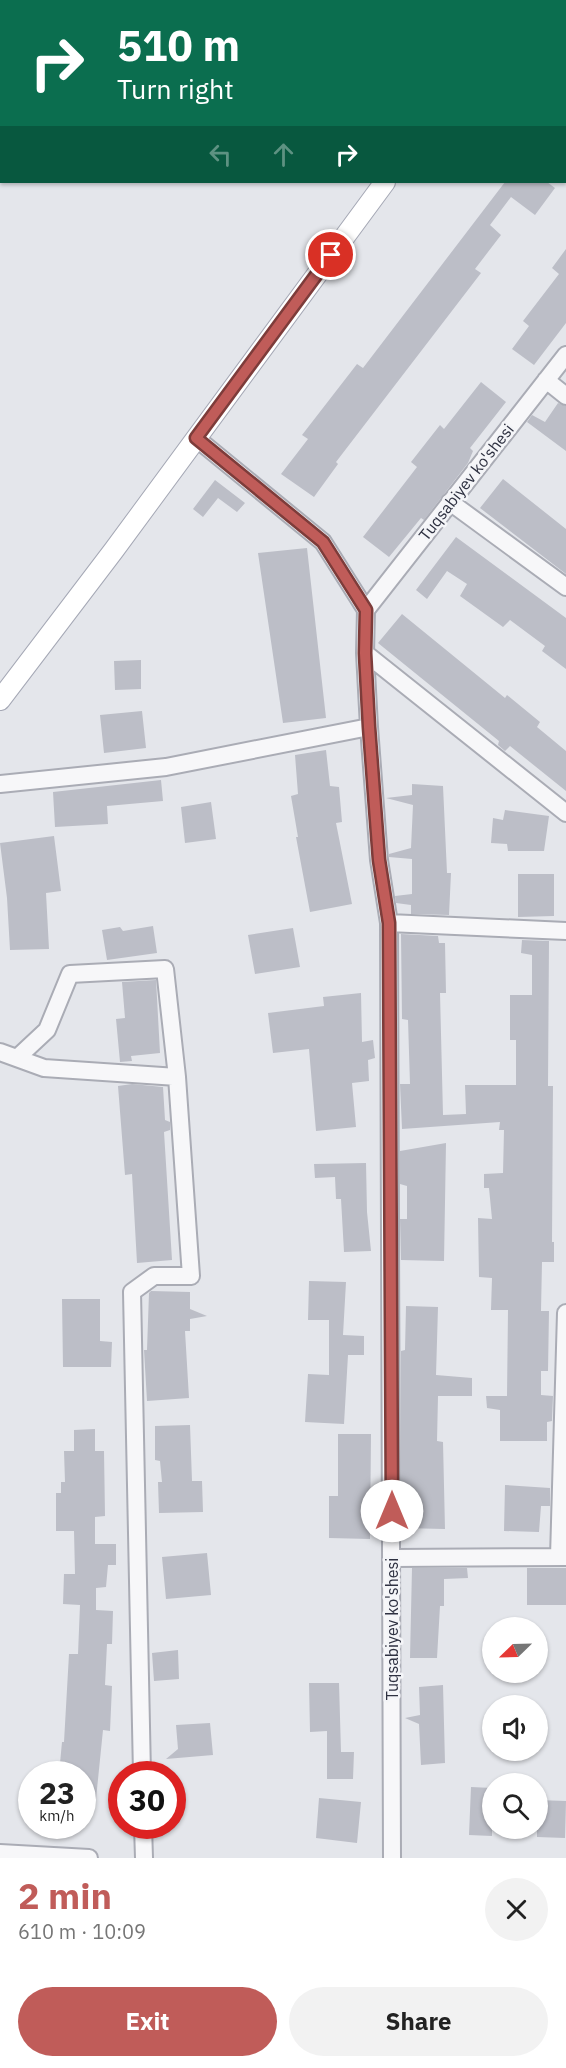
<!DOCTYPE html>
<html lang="en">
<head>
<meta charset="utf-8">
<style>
	body { margin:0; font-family:"IBM Plex Sans",sans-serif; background:#f2f2f2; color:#222; height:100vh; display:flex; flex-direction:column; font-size:22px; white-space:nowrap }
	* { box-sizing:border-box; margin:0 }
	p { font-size:20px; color:#767676 }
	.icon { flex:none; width:33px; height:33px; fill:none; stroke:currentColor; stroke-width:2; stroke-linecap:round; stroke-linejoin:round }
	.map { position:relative; height:1858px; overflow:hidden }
	.sheet { display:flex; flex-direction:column; background:#fff; flex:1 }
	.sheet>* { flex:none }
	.hud { position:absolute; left:0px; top:0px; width:567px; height:183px; box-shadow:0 2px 4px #0004; background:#0b6e4f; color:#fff; overflow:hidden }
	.needle { width:39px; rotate:247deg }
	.controls { position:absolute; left:482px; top:1617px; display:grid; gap:12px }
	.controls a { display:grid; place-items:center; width:66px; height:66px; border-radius:50%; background:#fff; box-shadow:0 2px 4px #0004; font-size:30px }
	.speed { position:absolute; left:18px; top:1761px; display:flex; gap:12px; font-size:30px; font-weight:700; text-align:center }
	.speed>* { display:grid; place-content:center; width:78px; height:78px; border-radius:50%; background:#fff; box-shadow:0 2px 4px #0004; line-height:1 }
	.speed small { font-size:15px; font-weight:400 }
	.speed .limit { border:9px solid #d22; background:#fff; color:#111 }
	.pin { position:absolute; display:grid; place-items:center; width:51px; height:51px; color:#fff; margin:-26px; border:3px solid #fff; border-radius:50%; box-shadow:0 2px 6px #0007 }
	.me { position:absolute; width:66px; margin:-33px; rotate:0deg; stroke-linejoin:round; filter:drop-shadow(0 0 4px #0008) }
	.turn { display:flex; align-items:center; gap:21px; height:126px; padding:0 18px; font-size:27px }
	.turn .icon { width:78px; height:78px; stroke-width:2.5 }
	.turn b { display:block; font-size:42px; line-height:51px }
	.lanes { display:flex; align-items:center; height:57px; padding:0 18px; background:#0003; justify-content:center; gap:30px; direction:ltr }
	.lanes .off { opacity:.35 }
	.round { display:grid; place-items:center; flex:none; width:63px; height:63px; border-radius:32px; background:#f2f2f2 }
	.summary { display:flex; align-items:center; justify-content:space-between; height:102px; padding:0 18px }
	h1 { font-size:36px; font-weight:700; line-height:45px; color:#c05c59 }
	.action { display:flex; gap:12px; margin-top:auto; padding:12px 18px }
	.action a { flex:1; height:69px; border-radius:36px; background:#c05c59; color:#fff; font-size:24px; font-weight:700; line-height:69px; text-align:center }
	.action a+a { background:#f2f2f2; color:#222 }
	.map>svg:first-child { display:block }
	.building { fill:#bcbec7 }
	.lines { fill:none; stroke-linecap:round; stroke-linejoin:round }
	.minor-casing { stroke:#aaacb5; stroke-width:20 }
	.major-casing { stroke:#a5a8b5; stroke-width:22 }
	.minor { stroke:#f7f7f9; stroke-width:16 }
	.major { stroke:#fff; stroke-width:20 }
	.route-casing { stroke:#7d3c3a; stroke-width:15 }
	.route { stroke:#c05c59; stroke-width:10 }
	.labels { text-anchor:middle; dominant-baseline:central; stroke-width:5; stroke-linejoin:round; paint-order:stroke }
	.street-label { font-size:16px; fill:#2e3141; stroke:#f4f5f8 }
</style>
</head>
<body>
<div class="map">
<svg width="566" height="1858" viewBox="0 0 566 1858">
	<rect width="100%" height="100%" fill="#e4e6eb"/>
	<path class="building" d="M505 182H547L555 188 535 215 511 197 490 225 501 235 475 269 481 273 336 462 338 464 314 497 281 474 308 439 302 435 357 364 363 368Z
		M566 249V323L534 365 512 349 529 326 523 321 559 274 552 268Z
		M481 382 506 402 470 448 473 451 468 463 424 520 421 518 389 557 363 537 417 467 411 462 440 425 444 429Z
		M558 403 566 406V451L527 422 532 415 545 422Z
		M503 479 566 529V574L480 508Z
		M215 480 245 503 237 512 218 498 203 517 193 509Z
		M456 537 566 618V669L542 651 545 646 510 620 503 627 460 596 467 584 447 571 427 599 416 590Z
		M307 548 326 718 283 723 258 553Z
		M402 614 505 698 507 695 540 722 537 727 566 751V791L510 746 505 751 498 745 499 741 378 643Z
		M141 660V689L115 690 114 661Z
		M142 711 146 748 104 753 100 715Z
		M326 750 330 786 339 787 342 822 336 823 352 904 310 912 296 837H298L291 796 298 794 295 755Z
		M161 780 163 801 107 806 108 824 55 827 53 792Z
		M412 784 443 786 447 873H451L449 915 411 914V905L396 903 395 896 412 894V859L389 857V854L411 848 413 805 386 798 412 795Z
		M211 802 216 839 185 843 181 807Z
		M505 810 549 816 544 851H508L507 844 491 843 493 818 503 820Z
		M54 836 61 891 46 893 49 949 10 950 7 898 0 843Z
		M518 874H554V916L518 917Z
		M153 926 157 953 107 960 102 930 120 927 123 931Z
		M293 928 300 967 255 974 248 935Z
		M401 934 438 936 439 943H445L446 993H440L443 1115 466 1114 465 1085H516V1040H510V995H532V955L521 953 522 940 549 941 548 1086H553L552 1242H554V1262H542L541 1311H549L548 1371H541V1395L553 1396 552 1421 547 1422V1441H500V1410L487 1408 486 1396H507L508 1310H491L492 1278 479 1277 478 1218 492 1219 489 1188H484V1174L503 1173 504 1130H499L500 1122 402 1129 400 1084H410L408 1020 402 1019Z
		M156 980 160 1053 131 1056 132 1061 120 1062 116 1019 125 1018 122 982Z
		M361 993 362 1042 373 1040 375 1058 368 1060 369 1081 352 1083 356 1127 316 1131 309 1049 273 1053 268 1013 324 1006 323 997Z
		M132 1084 163 1087 165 1120 170 1122V1130L164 1132 172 1260 137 1263 132 1174 125 1175 118 1086Z
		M446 1143 444 1261 401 1260 400 1219H407V1186L400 1184V1151Z
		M366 1163 367 1212 371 1251 344 1252 341 1199H336L335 1177 315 1178 314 1164Z
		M309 1281 346 1282 343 1335 364 1336V1355H348L344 1424 305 1422 308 1374 329 1375V1320H308Z
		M151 1291 190 1292V1309L207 1316 190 1319V1331H185L189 1398 147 1401 144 1350H147L149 1293Z
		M62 1299H100V1341L112 1342 111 1367H63Z
		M406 1306 438 1307 436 1375 472 1378V1396H438L437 1441 443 1442 445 1529 401 1528V1351L405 1350Z
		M190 1425 192 1481H202L203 1512 159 1513 158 1482H162L160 1461 155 1460V1426Z
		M95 1429V1451H104L105 1516 95 1517V1544H116V1565H108L106 1587 96 1588V1610L113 1611 112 1644H107L105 1685 112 1686 110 1731 103 1730 96 1799 82 1798V1774H59L62 1742H64L69 1654H78L80 1605 63 1604 64 1574H75L74 1531H56V1493H61V1482H65L64 1451H74V1430Z
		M338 1434H371L370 1539 329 1538V1496H338Z
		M505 1485 550 1488V1506H541L539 1532 504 1531Z
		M207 1553 211 1595 166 1599 162 1557Z
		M412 1568H467L468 1578 444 1579V1606H440L437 1658H410Z
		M527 1568H566V1605H527Z
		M178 1650 179 1679 154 1681 152 1653Z
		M309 1683H339L341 1752H354L353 1779H327V1731L310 1732Z
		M443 1685 445 1763 421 1765 419 1724 405 1718 420 1715 419 1687Z
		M210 1723 213 1755 166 1759 178 1749 176 1725Z
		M471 1787 492 1788V1836L469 1835Z
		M319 1798 361 1802 357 1843 316 1838Z
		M537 1800 566 1801 565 1838 537 1837Z"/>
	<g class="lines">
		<defs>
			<path id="minor" d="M566 129V130
				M546 380 566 396
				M196 438 323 542 366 610 365 653 369 727 379 860 389 923 392 1858
				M450 502 566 587
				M366 610 566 355
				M365 653 566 813
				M0 784 166 767 369 727
				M389 923 566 931
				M0 1052 44 1068 177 1077
				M17 1058 47 1030 70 974 165 969 177 1077 191 1276H154L132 1292 142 1774
				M559 1557 566 1313
				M392 1558 566 1557
				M143 1826 144 1858
				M0 1853 89 1858"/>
			<path id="major" d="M518 2 519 0
				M0 700 114 550 385 182"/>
		</defs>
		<use href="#minor" class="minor-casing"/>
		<use href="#major" class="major-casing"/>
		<use href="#minor" class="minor"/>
		<use href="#major" class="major"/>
	</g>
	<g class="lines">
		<defs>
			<path id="route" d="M331 255 196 438 323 542 366 610 365 653 369 727 379 860 389 923 392 1511"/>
		</defs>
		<use href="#route" class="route-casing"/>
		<use href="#route" class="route"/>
	</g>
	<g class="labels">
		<g class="street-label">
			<text transform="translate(466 482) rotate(-52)">Tuqsabiyev ko'shesi</text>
			<text transform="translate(392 1629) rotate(-90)">Tuqsabiyev ko'shesi</text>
		</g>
	</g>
</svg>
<div class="controls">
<a><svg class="needle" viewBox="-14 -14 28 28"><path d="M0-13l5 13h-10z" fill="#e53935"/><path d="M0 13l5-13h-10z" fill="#767676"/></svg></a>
<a><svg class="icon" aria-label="sound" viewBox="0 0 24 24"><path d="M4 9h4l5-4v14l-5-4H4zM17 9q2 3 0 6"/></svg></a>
<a><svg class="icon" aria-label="search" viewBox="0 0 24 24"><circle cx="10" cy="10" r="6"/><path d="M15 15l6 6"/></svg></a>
</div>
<div class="speed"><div>23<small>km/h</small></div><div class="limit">30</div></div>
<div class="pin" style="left:331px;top:255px;background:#d93025"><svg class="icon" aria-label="arrive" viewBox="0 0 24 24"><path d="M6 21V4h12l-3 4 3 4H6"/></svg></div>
<svg class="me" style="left:392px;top:1511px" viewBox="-20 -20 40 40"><circle r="19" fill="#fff"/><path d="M0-13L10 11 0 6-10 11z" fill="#c05c59"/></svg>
<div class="hud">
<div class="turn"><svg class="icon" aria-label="right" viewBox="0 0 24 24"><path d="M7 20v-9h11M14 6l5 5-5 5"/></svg><div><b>510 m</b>Turn right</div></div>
<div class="lanes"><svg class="icon off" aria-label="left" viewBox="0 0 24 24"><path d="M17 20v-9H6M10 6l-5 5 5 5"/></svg><svg class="icon off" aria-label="ahead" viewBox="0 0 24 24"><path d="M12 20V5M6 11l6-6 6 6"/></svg><svg class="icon" aria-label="right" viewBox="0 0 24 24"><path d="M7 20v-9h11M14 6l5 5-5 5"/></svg></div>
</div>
</div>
<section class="sheet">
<div class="summary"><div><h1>2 min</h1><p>610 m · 10:09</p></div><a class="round"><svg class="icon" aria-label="close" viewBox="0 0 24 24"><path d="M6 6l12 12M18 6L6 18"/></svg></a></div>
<div class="action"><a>Exit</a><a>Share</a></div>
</section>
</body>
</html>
